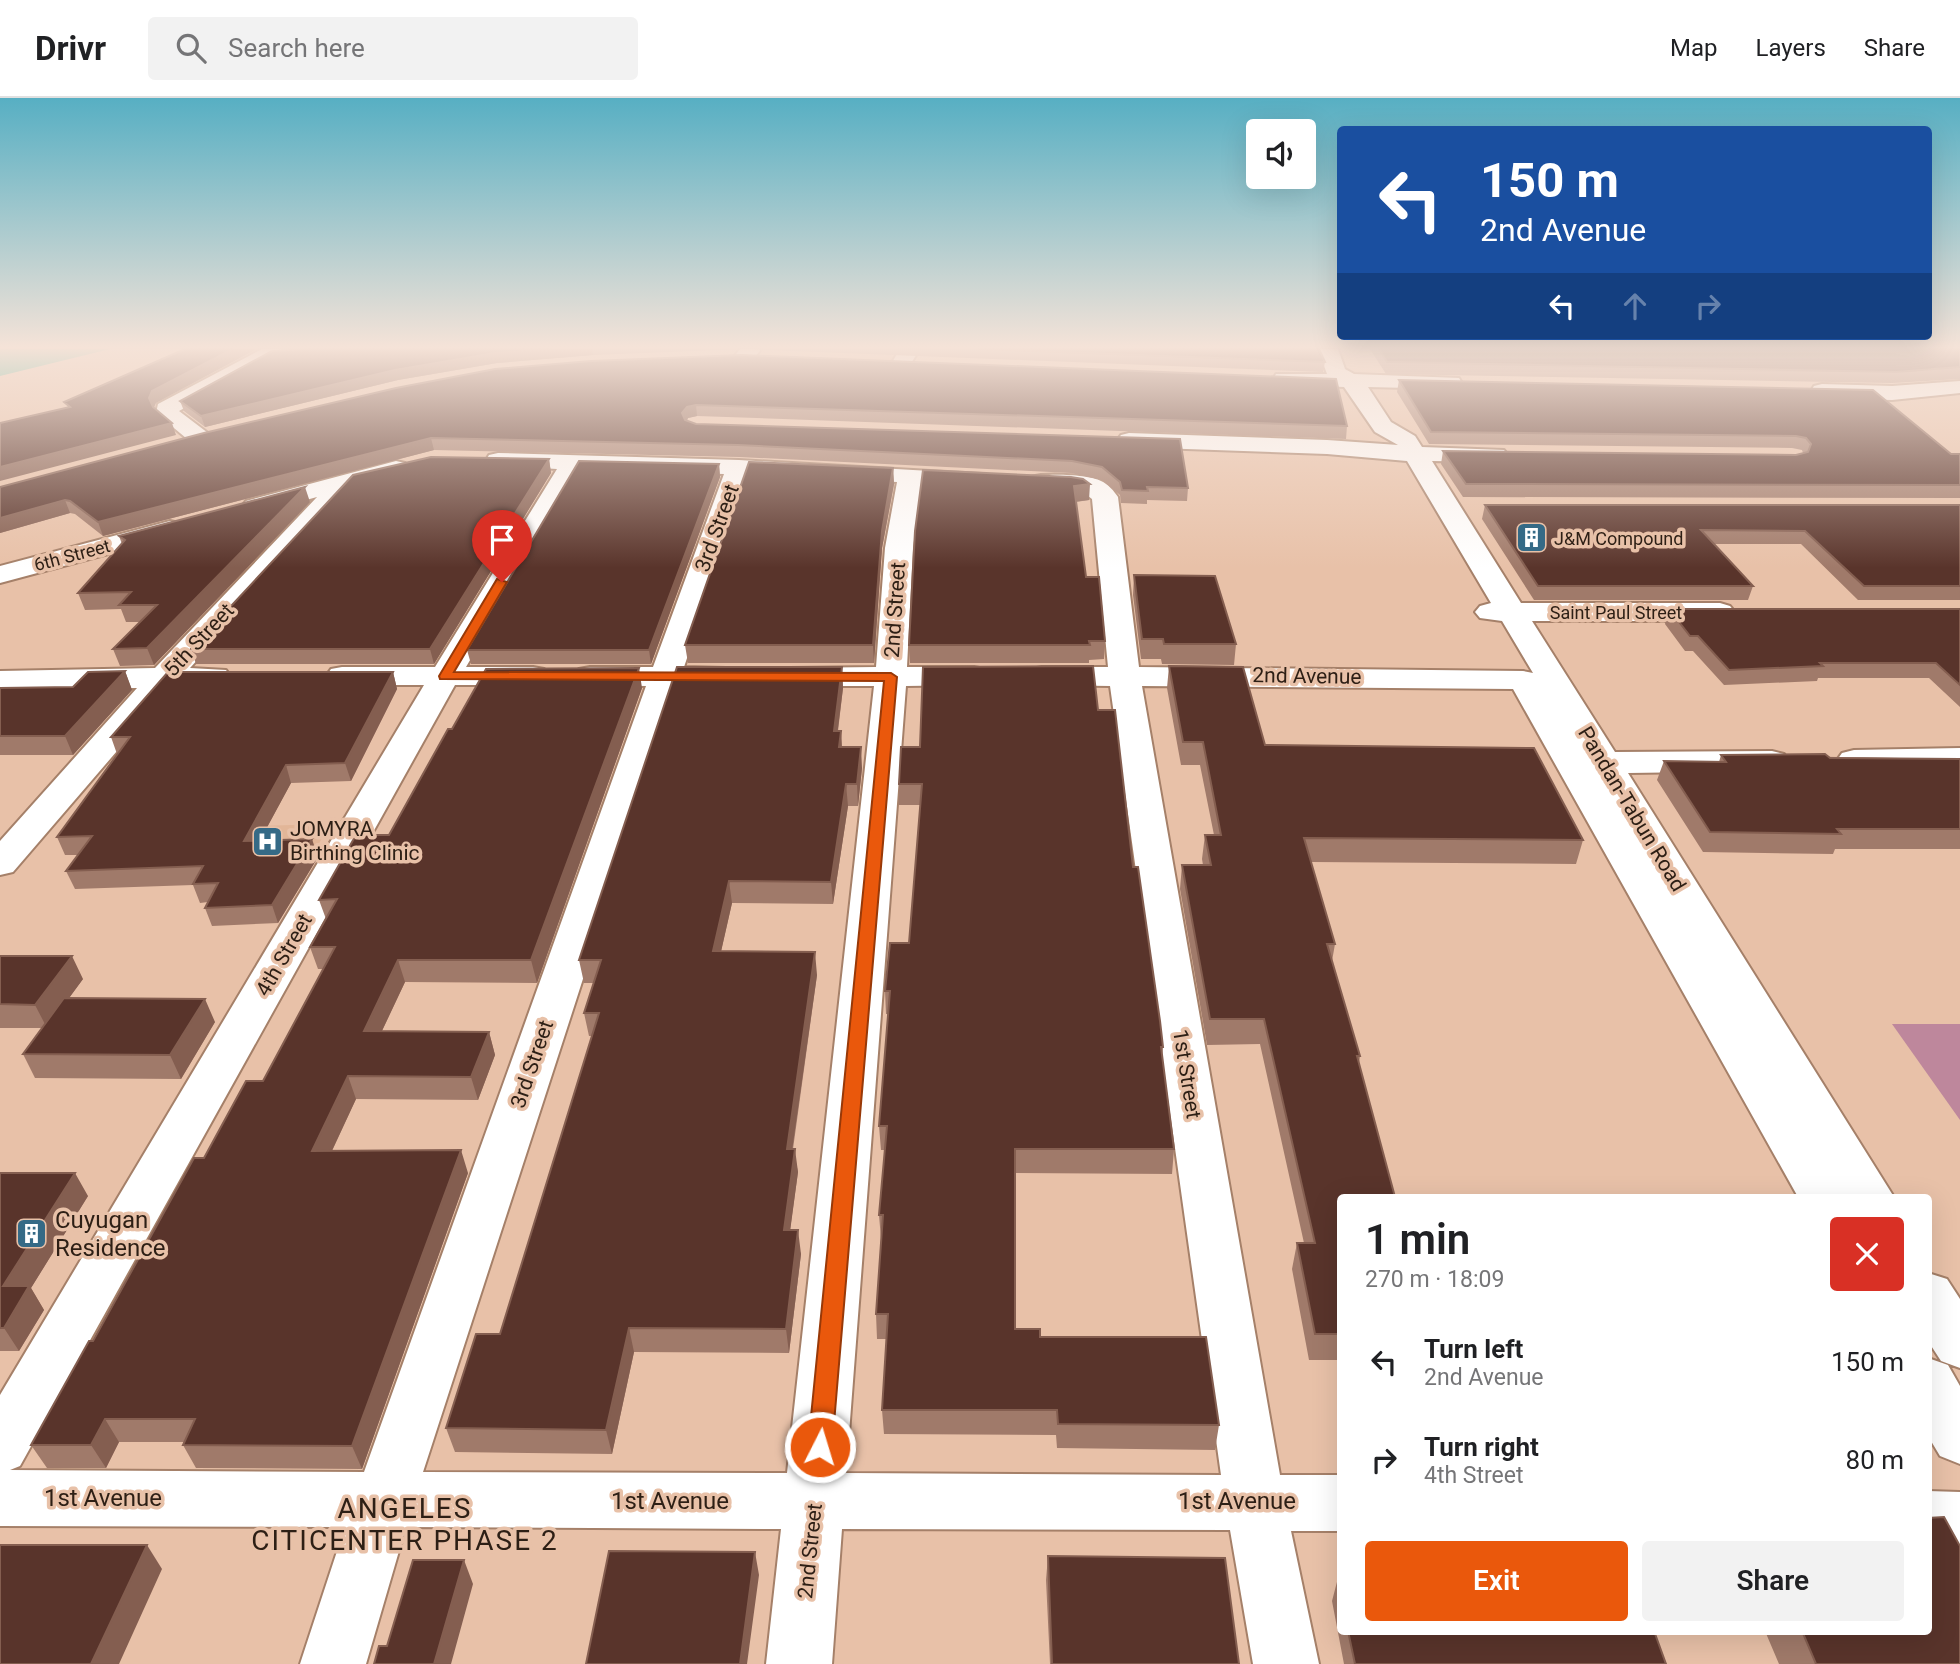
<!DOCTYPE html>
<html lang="en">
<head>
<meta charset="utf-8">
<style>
	body { margin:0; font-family:Roboto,sans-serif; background:#f2f2f2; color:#202124; height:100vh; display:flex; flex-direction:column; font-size:26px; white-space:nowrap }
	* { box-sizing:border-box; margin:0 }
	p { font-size:23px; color:#757577 }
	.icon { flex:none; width:38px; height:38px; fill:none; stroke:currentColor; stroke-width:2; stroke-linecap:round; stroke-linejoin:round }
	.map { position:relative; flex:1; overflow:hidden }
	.details { position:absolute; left:1337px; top:1096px; width:595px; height:441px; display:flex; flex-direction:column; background:#fff; border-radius:7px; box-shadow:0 7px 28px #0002 }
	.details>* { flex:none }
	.guide { position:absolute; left:1337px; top:28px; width:595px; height:214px; border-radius:7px; box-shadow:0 7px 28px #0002; background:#1a4fa0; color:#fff; overflow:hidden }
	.fabs { position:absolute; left:1246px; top:21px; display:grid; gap:14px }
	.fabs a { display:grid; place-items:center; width:70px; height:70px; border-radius:7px; background:#fff; box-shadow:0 7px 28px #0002; font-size:35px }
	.pin { position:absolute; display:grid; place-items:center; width:60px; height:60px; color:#fff; margin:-72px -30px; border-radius:50% 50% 50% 0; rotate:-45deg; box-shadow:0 0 7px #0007 }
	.pin .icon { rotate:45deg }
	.me { position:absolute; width:77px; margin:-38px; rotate:5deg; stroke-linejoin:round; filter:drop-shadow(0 0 5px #0008) }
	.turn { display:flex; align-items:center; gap:24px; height:147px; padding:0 28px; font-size:32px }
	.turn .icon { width:91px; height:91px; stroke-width:2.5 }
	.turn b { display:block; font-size:49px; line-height:60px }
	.lanes { display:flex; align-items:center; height:66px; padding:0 28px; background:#0003; justify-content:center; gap:35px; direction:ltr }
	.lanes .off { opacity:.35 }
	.round { display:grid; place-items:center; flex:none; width:74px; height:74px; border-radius:7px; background:#f2f2f2 }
	.headline { display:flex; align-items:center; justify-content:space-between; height:119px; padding:0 28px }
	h1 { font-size:42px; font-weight:600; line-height:52px }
	.action { display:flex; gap:14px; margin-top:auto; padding:14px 28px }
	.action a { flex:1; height:80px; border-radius:7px; background:#ea580c; color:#fff; font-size:28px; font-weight:600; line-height:80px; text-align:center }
	.action a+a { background:#f2f2f2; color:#202124 }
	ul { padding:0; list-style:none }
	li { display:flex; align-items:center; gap:21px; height:98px; padding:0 28px }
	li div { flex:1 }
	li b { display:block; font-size:26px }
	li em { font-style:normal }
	header { display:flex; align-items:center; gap:42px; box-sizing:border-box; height:98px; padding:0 35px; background:#fff; border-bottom:2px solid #e0e0e0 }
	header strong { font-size:33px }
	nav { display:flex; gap:38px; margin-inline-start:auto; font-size:24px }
	.search { width:490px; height:63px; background:#f2f2f2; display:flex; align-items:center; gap:18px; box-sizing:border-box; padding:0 24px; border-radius:7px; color:#757577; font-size:26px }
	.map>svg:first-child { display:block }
	.built { fill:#e2b698 }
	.green { fill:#be879c }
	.water { fill:#1da88c }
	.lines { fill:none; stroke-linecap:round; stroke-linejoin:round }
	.minor-casing { stroke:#a58069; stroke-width:4 }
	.minor { fill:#fff; fill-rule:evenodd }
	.wall { fill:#a07a6a }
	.shaded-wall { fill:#845e50 }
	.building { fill:#59342b; stroke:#845e50; stroke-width:2 }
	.route { fill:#ea580c; stroke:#983908; stroke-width:2 }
	.labels { text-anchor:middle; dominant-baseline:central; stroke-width:7; stroke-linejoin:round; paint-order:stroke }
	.far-poi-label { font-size:18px; fill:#2d1f15; stroke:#e8c1a8; text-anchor:start }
	.far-street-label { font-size:18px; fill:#2d1f15; stroke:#e8c1a8 }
	.street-label { font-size:21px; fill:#2d1f15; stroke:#e8c1a8 }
	.poi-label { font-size:21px; fill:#2d1f15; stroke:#e8c1a8; text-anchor:start }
	.near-poi-label { font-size:24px; fill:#2d1f15; stroke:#e8c1a8; text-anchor:start }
	.near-street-label { font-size:24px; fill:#2d1f15; stroke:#e8c1a8 }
	.near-neighbourhood-label { font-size:28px; letter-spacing:2px; fill:#2d1f15; stroke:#e8c1a8 }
</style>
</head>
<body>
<header>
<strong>Drivr</strong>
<div class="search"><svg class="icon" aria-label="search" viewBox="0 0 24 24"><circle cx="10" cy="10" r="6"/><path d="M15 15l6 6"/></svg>Search here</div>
<nav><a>Map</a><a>Layers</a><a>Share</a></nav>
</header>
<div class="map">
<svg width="1960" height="1566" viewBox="0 0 1960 1566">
	<rect width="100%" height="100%" fill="#e8c1a8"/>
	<path class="built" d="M757 251H907L901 263 751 258Z
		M330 726 313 756 204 759 221 729Z"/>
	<path class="green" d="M1892 926H1960V1022Z"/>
	<path class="water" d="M0 251H110L0 278Z"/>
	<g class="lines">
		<defs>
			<path id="minor" d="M262 251H330L327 255 320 257 274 261 179 313 208 335 212 340 208 345H192L156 315 158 306Z
				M740 251H761C754 261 749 268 736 264L733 260Z
				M900 251H920L908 270H894L891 266Z
				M1318 251H1338L1345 271 1354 276 1459 280 1462 285 1459 290 1451 291 1368 289 1391 324 1415 338 1422 349 1504 352 1508 357 1504 362 1496 364 1432 363 1521 505H1720L1730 508 1735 514 1730 520 1720 523H1532L1615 654 1772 653 1784 656 1789 663 1784 670 1772 673 1628 675 1894 1099H1798L1513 591 1142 588 1280 1377H1340V1433H1291L1319 1566H1253L1230 1432 842 1431 832 1566H766L781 1431 406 1429 366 1566H300L345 1429 0 1428V1297L424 587H342L331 585 326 578 331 571 342 569H435L557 371 489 367 486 362 489 357 498 355 739 362 982 376 985 381 982 386 973 388 921 386 913 450 907 569H974L985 571 990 578 985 585 974 587 906 588 846 1375 1221 1377 1110 588 1042 587 1031 585 1026 578 1031 571 1042 569H1108L1092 401C1078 388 1050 394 1031 389L1028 384 1031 379C1044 375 1089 376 1101 383 1108 386 1114 393 1118 399L1139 569 1523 573 1533 575 1502 523 1480 520 1475 514 1480 508 1491 505 1407 363 1327 356 1129 349 1121 347 1117 342 1121 337 1129 335 1327 342 1398 347 1375 334 1344 289 1276 286 1273 281 1276 276H1327ZM581 372 724 376 653 569H590L579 571 574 578 579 585 590 587 646 588 364 1374 10 1372 20 1368 455 587H533L544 585 549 578 544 571 533 569H466ZM749 377 897 384 885 450 876 569 790 570 779 572 774 579 779 586 790 588H874L787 1375 423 1374 678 588H726L737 586 742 579 737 572 726 570 684 569Z
				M1960 283V295L1892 302 1822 300 1814 298 1811 293 1814 288 1822 286 1892 288Z
				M396 363 405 365 408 370 405 375 354 389 190 570 226 572 231 579 226 586 172 589 13 774 0 777V743L137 590 0 591V573L155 570 317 399 255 416 246 413 242 408 246 403Z
				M170 423 179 425 183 431 179 437 0 485V468Z
				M1960 650V670L1854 672 1842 669 1837 662 1842 655 1854 652Z
				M1928 1175 1947 1181 1960 1201V1270L1941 1263 1928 1243Z
				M1928 1260 1948 1267 1960 1288V1366L1940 1358 1928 1338Z
				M1928 1393 1960 1394V1450L1928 1449Z"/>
		</defs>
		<use href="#minor" class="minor-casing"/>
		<use href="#minor" class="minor"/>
	</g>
	<path class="wall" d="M306 251H1319L1325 264 1323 274 743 251 593 257 497 265 398 282 205 329 184 313 180 303Z
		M1370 251H1960V281L1892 285 1386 276Z
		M1399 282 1951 356H1960V400L1463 399 1441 366 1443 353 1796 357 1803 355 1802 352 1792 350 1429 346 1397 294Z
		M396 290 1347 328 1346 341 697 318 688 320 687 323 696 326 1180 341 1188 390 1187 403 1147 402V406L1121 405 1120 397 1102 382 1071 375 739 359 434 352 103 438 75 416 70 415 0 435V389Z
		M549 361 551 375 434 566H196L191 551Z
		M719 366 720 379 651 566H471L467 552Z
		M893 370 894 386 882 450 874 565H688L685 547Z
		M923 372 1089 402 1076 404 1086 479 1105 543 1104 561 1089 562V565H910L909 547Z
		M310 404 154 567 120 568 113 551 140 524H126L121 511 85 512 78 495 122 446 119 438Z
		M1485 407H1960V502H1858L1801 446H1714L1753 488 1748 502H1534L1482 421Z
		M1134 477 1236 546 1234 567 1162 566 1161 561H1141L1133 497Z
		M1669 511H1960V609L1929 580H1818L1817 583 1724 587 1693 553H1685L1665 526Z
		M1169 568 1265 647 1583 742 1576 766 1311 764 1335 846 1332 863 1360 958 1340 1099V1262H1309L1292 1171 1297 1145H1304L1260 946 1207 947 1180 791 1182 767H1203L1202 761 1205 737H1214L1200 667H1181L1167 590Z
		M842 569 843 590 838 633H841L842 649 862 670 858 708H848L833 806 732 805 721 853 817 877 793 1051 798 1074 790 1132 801 1156 789 1255 634 1254 612 1356 455 1354 446 1330 500 1236 592 938H589L584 915 594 885H584L579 862Z
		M125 573 132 592 73 657H0V590L73 589Z
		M393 574 397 591 351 683 291 685 260 742 318 759 278 825 212 828 205 810 208 804 200 805 193 787 75 791 66 773 78 757H65L57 739 117 656 111 639Z
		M642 590 537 885 405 884 382 933 489 934 495 957 478 1002 356 1001 332 1053 468 1075 362 1371 196 1370 183 1347 184 1344H119L106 1370H47L31 1347 204 1060 263 983 323 871H318L310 849 326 821 319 802 389 737 452 631Z
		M1098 612 1133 769 1163 949 1162 960 1174 1051 1172 1076 1015 1075V1231L1040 1239 1219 1327 1215 1352 1057 1350 1056 1337 884 1336 882 1312 887 1241H877L876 1216 881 1141 879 1117 885 1052H881L879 1028 888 916H886L885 893 909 845 920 707H899V686L920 649Z
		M1721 657 1960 661V751H1835L1833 756 1703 754 1657 682 1664 663 1719 664Z
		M0 858 83 881 69 900 215 924 181 981 35 980 23 956 42 930H0Z
		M0 1075 88 1098 31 1190 44 1212 19 1253H0Z
		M1048 1458 1239 1566H1050L1046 1482Z
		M1338 1480H1340V1533H1654L1666 1566H1344L1332 1503Z
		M1765 1533H1928L1960 1566H1779Z"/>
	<path class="shaded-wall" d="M233 251H257L156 305 153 312 149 300 152 293Z
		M552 251H592L593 257 497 265 398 282 205 329 201 318 395 272 495 255Z
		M696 307 697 318 688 320 684 327 682 315 687 309Z
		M172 325 176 337 0 383V369Z
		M431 340 434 352 103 438 98 424Z
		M549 361 551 375 434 566 430 551Z
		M719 366 720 379 651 566 649 552Z
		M893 370 894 386 882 450 874 565 873 547 882 433Z
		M1090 386 1089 402 1073 404 1074 388Z
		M305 389 310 404 154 567 147 550Z
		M65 402 70 415 0 435V420Z
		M842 569 843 590 835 654 834 633Z
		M639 570 642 590 537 885 531 862Z
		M125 573 132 592 73 657 65 638Z
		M393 574 397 591 351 683 345 665Z
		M841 633 842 654 839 649Z
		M861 649 862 670 858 708 857 686Z
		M286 667 291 685 250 761 244 743Z
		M846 686 848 708 833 806 831 784Z
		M312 741 318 759 278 825 272 807Z
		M729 783 732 805 716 876 713 853Z
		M815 854 817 877 789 1074 787 1051Z
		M72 858 83 881 47 930 35 907Z
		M398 862 405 884 371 956 364 933Z
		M205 901 215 924 181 981 170 957Z
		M489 934 495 957 478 1002 471 979Z
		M348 978 356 1001 321 1076 312 1053Z
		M795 1051 798 1074 787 1156 784 1132Z
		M461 1052 468 1075 362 1371 352 1348Z
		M75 1075 88 1098 31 1190 44 1212 19 1253 4 1230 3 1188Z
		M798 1132 801 1156 789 1255 786 1231Z
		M629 1230 634 1254 612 1356 606 1332Z
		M105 1321 119 1344 106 1370 91 1347Z
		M147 1447 162 1471 119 1566H91Z
		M755 1454 759 1477 747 1566H740Z
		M464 1462 473 1486 451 1566H434Z"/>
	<path class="building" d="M185 251H233L152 293 149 300 153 309 172 325 0 369V325L70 309 64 304Z
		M306 251H552L495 255 395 272 201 318 180 303 272 253Z
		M978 251H1319L1325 264Z
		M1379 251H1960V269L1896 274 1387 264Z
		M742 257 1336 281 1347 328 696 307 687 309 682 315 685 322 696 326 1180 341 1188 390 1147 389 1148 393 1122 392 1120 384 1102 369 1072 363 738 347 431 340 98 424 70 403 65 402 0 420V389L204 335 396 290 495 271 591 263Z
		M1399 282 1873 292 1951 356H1960V387L1466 386 1443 353 1796 357 1808 354 1811 346 1806 340 1796 338 1431 334Z
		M431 359 549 361 430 551H191L353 377Z
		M579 363 719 366 649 552H467Z
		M749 364 893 370 882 433 873 547H685Z
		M923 372 1071 379 1083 381 1090 386 1074 388 1086 479H1099L1105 543H1089L1090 547H909L915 433Z
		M305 389 147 550 113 551 157 507H119L131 494 78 495 125 442 119 438Z
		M1485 407H1960V488H1864L1805 433 1701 432 1753 488H1538Z
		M1134 477 1215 478 1236 546H1164L1163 541H1142Z
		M1669 511H1960V587L1936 565H1820L1823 568 1729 572 1698 538H1690Z
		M1093 568 1098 612H1115L1133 769H1138L1160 923 1163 949H1161L1174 1051H1015V1231H1040V1239H1206L1219 1327 1058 1326 1057 1312H882L888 1216H876L883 1117H879L887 1028H879L890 893H885L890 845H909L922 686H899L901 649H920L923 569Z
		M1169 568 1243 569 1265 647 1534 650 1583 742 1304 740 1335 846H1327L1360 958H1357L1395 1099H1340V1236H1315L1297 1145H1315L1264 921H1210L1182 767H1211L1205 737H1221L1203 644H1183Z
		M677 569H842L834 633H841L839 649H861L857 686H846L831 784 729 783 713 853 815 854 787 1051H795L784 1132H798L786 1231 629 1230 606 1332 446 1330 476 1236H500L599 915H584L601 862H579Z
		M639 570 531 862H398L364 933 489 934 471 979 348 978 312 1053 461 1052 352 1348 183 1347 195 1321H105L91 1347H31L89 1243H93L194 1060H204L246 983H263L335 849H310L337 801 319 802 356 737H389L448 631H452L486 571Z
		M125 573 65 638H0V590L73 589 88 574Z
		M168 574H393L345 665 286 667 244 743 312 741 272 807 205 810 218 785 193 786 203 768 66 773 92 738 57 739 130 639H111Z
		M1825 656 1830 660 1960 661V731H1837L1841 736 1710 734 1664 663 1726 664 1721 657Z
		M0 858H72L35 907 0 906Z
		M64 900 205 901 170 957 23 956Z
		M0 1075H75L3 1188H29L4 1230H0Z
		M1944 1419 1960 1448V1566H1816L1802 1533H1928V1420Z
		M0 1447H147L91 1566H0Z
		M609 1453 755 1454 740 1566H586Z
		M1048 1458 1225 1460 1239 1566H1052Z
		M413 1462H464L434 1566H374L379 1548H387Z
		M1348 1533H1654L1666 1566H1355Z"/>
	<linearGradient id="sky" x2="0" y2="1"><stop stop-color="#57afc3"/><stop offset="0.53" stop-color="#f5e3d8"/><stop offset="1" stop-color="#f5e3d8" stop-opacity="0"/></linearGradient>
	<rect width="1960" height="470" fill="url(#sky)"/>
	<path class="route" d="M497 481 507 484 454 574 891 575 897 579 832 1349 829 1357 820 1360 812 1357 808 1349 884 583 440 581 439 578Z"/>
	<defs>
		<symbol id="building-square" viewBox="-11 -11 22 22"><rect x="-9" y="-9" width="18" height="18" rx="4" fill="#356a86" stroke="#e8c1a8"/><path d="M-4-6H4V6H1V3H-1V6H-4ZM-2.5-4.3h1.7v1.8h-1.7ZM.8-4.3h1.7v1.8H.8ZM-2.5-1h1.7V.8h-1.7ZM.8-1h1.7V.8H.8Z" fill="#fff"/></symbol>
		<symbol id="hospital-square" viewBox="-11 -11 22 22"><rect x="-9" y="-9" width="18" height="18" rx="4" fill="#356a86" stroke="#e8c1a8"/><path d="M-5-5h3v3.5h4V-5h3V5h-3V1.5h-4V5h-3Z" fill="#fff"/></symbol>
	</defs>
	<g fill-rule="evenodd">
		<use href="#building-square" x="1514" y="422" width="35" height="35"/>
		<use href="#hospital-square" x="250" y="726" width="35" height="35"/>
		<use href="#building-square" x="14" y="1118" width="35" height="35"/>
	</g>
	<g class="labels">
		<g class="far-poi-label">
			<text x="1554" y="440">J&amp;M Compound</text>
		</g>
		<g class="far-street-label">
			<text transform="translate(72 457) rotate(-15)">6th Street</text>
			<text x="1616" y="514">Saint Paul Street</text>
		</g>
		<g class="street-label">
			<text transform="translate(717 430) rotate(-70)">3rd Street</text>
			<text transform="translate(895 512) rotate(-86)">2nd Street</text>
			<text transform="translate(199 542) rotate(-47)">5th Street</text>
			<text transform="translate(1307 578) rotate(1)">2nd Avenue</text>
			<text transform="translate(1632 711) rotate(59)">Pandan-Tabun Road</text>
			<text transform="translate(284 857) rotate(-60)">4th Street</text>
			<text transform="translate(532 966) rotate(-71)">3rd Street</text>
			<text transform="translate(1187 976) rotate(81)">1st Street</text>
			<text transform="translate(810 1453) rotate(-84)">2nd Street</text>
		</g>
		<g class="poi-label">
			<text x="290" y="731">JOMYRA<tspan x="290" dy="24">Birthing Clinic</tspan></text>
		</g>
		<g class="near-poi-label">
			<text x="55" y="1122">Cuyugan<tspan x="55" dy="28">Residence</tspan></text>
		</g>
		<g class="near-street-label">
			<text x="103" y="1400">1st Avenue</text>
			<text x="670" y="1403">1st Avenue</text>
			<text x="1237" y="1403">1st Avenue</text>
		</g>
		<g class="near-neighbourhood-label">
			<text x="405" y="1410">ANGELES<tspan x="405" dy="32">CITICENTER PHASE 2</tspan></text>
		</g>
	</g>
</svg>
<div class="fabs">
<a><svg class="icon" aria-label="sound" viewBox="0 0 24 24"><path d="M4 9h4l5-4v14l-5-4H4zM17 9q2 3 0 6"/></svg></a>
</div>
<div class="pin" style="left:502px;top:484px;background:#d93025"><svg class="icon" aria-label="arrive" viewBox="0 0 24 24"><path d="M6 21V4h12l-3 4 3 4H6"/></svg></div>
<svg class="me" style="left:820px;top:1349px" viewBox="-20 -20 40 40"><circle r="17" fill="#ea580c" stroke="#fff" stroke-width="3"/><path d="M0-11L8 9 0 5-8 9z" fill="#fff"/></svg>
<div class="guide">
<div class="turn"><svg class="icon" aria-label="left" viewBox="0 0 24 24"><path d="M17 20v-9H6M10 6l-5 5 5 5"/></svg><div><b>150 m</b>2nd Avenue</div></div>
<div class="lanes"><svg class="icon" aria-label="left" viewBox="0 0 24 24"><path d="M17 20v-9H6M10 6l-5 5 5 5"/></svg><svg class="icon off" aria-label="ahead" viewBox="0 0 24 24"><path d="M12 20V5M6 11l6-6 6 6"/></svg><svg class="icon off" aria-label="right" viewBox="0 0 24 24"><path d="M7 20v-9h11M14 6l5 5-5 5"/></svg></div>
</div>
<section class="details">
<div class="headline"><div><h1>1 min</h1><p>270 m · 18:09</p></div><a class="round" style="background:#d93025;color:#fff"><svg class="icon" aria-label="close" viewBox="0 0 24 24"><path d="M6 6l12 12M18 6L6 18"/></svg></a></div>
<ul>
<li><svg class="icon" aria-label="left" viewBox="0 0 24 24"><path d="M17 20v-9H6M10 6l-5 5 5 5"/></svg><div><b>Turn left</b><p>2nd Avenue</p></div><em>150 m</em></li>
<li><svg class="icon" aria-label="right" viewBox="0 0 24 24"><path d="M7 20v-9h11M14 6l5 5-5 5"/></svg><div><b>Turn right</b><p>4th Street</p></div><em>80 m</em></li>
</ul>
<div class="action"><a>Exit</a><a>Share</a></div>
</section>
</div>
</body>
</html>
